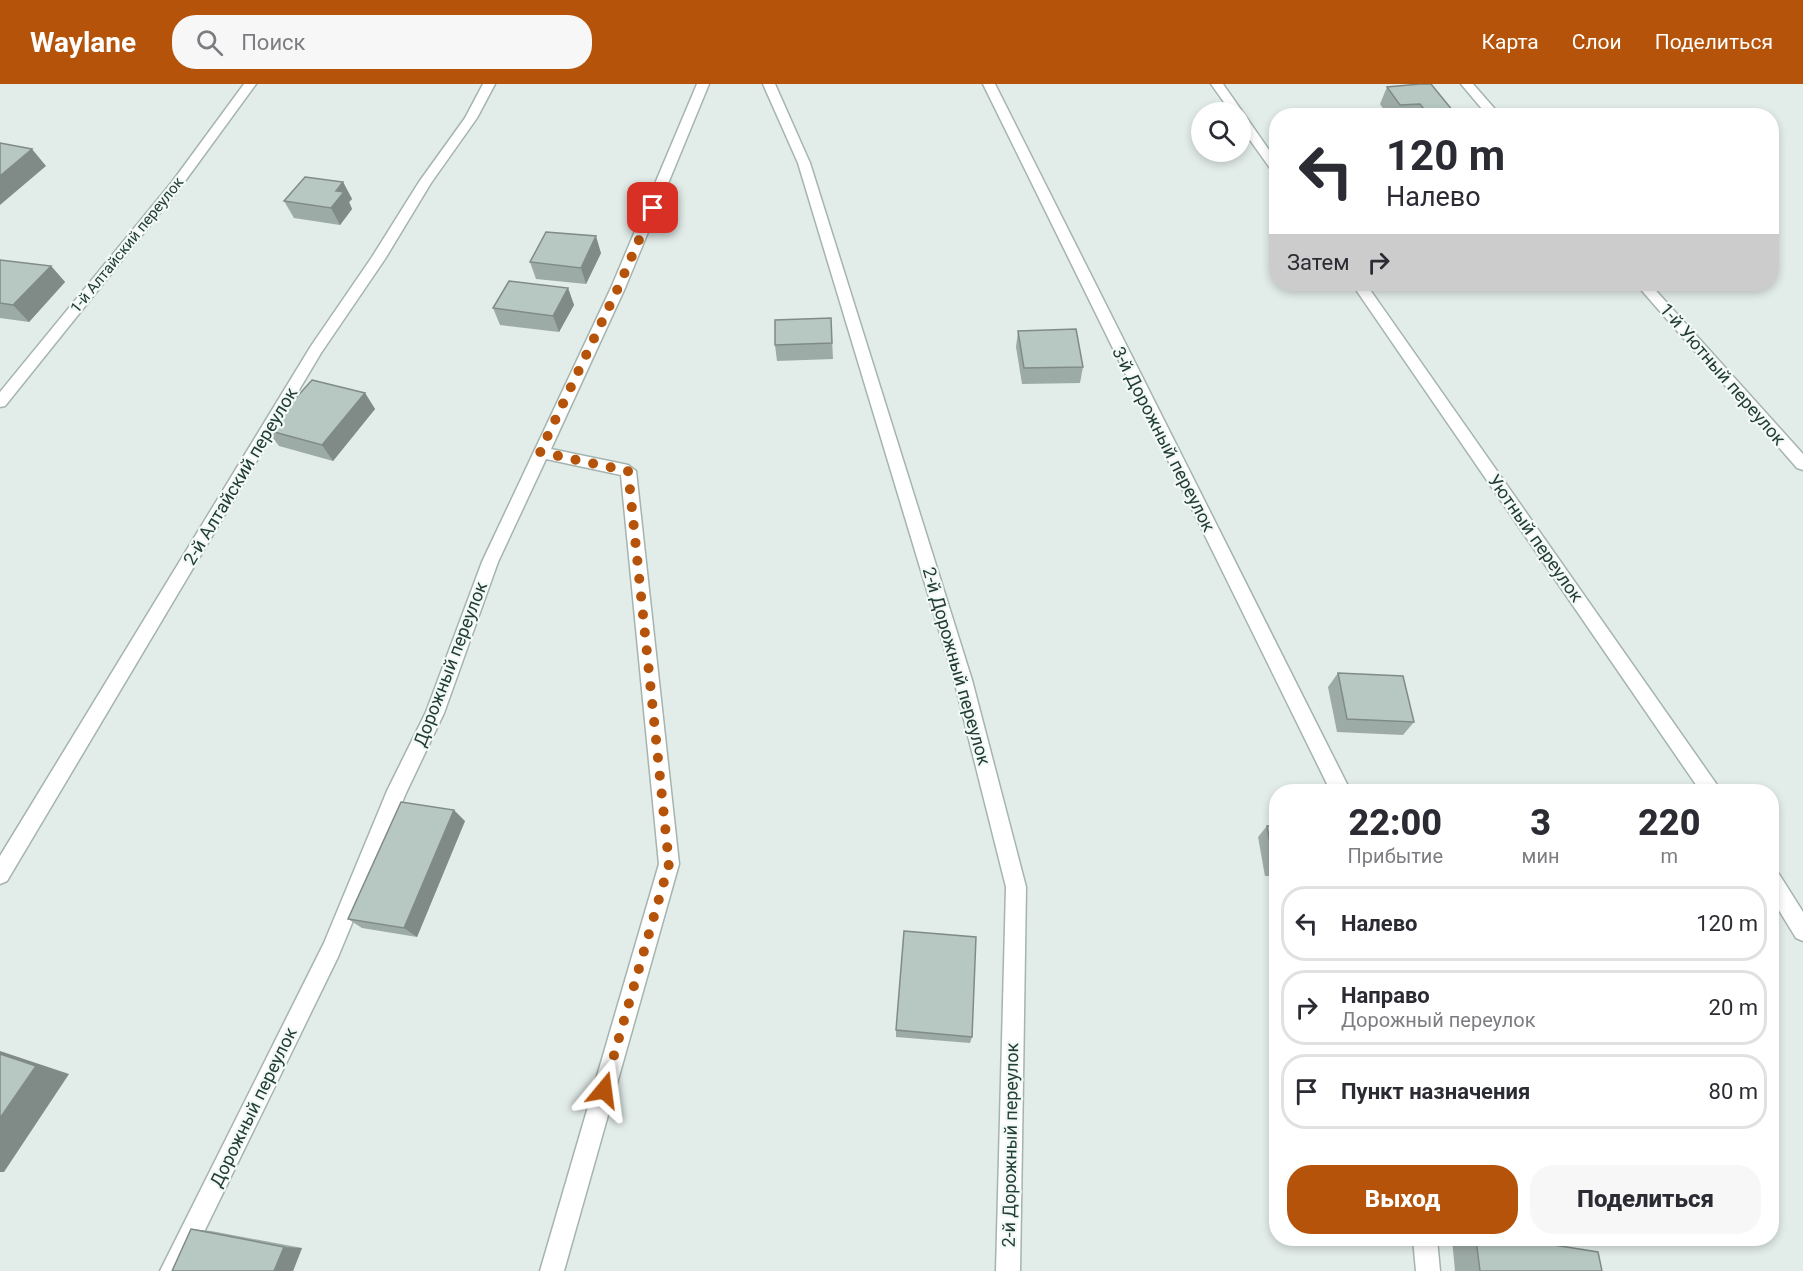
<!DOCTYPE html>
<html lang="ru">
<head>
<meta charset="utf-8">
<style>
	body { margin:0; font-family:Roboto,sans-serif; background:#f7f7f7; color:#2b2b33; height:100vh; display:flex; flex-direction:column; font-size:22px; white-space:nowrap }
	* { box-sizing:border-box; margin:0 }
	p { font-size:20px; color:#7c7c81 }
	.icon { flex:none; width:33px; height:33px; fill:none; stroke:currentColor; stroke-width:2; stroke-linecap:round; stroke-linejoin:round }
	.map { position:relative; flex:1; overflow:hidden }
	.side { position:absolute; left:1269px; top:700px; width:510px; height:462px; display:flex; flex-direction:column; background:#fff; border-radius:24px; box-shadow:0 3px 9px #0003 }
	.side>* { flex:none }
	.top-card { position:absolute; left:1269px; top:24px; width:510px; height:183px; border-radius:24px; box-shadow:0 3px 9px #0003; background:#fff; color:#2b2b33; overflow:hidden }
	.fabs { position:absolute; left:1191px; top:18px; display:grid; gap:12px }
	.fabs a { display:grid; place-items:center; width:60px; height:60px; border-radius:50%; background:#fff; box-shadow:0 3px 9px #0003; font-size:30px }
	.pin { position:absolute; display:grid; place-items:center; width:51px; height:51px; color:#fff; margin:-26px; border-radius:12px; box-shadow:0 3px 9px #0006 }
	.me { position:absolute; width:66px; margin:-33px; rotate:16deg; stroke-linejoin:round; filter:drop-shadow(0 0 4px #0008) }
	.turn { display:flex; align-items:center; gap:21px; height:126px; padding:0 18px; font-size:27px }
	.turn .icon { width:78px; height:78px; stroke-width:2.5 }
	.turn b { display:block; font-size:42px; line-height:51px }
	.then { display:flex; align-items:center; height:57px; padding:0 18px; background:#0003; gap:12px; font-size:22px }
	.eta { display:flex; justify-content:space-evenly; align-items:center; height:102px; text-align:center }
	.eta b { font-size:36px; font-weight:800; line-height:42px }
	.primary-button { display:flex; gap:12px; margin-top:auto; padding:12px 18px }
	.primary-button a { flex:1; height:69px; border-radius:24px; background:#b45309; color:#fff; font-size:24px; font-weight:800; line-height:69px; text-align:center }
	.primary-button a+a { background:#f7f7f7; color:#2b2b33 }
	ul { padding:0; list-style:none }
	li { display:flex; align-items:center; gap:18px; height:75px; margin:0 12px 9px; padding:0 6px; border:3px solid #e1e1e2; border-radius:24px }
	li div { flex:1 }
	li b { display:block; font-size:22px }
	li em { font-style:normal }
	header { display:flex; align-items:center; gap:36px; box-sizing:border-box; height:84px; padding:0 30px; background:#b45309; color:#fff }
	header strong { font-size:28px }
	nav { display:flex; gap:33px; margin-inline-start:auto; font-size:21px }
	.search { width:420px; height:54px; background:#f7f7f7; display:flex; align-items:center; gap:15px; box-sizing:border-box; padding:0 21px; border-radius:24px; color:#7c7c81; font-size:22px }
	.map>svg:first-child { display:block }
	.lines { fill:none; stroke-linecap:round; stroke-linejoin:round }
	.minor-casing { stroke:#a5b4af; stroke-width:3 }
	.minor { fill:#fff; fill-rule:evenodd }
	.wall { fill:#9daba6 }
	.shaded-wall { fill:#808b87 }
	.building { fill:#b7c7c1; stroke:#808b87; stroke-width:1.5 }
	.route { stroke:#b45309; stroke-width:10; stroke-dasharray:0 18 }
	.labels { text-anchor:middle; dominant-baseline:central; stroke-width:4.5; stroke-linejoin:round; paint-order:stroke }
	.far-street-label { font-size:15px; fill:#223d36; stroke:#f2f9f6 }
	.street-label { font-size:18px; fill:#223d36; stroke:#f2f9f6 }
</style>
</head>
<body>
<header>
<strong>Waylane</strong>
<div class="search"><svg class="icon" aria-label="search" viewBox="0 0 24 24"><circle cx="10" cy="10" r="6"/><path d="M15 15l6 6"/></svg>Поиск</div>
<nav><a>Карта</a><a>Слои</a><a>Поделиться</a></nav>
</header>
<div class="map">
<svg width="1803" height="1187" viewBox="0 0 1803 1187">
	<rect width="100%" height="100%" fill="#e2ece8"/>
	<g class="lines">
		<defs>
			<path id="minor" d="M244 0H256L180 104 5 322 0 323V308L172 98Z
				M483 0H495L477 34 431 99 385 175 321 269 7 797 0 800V772L311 262 372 173 419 98 465 34Z
				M697 0H709L625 204 551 365 628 381 636 387 679 780 564 1187H540L659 780 621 391 546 375 498 478 444 629 406 709 338 873 185 1187H160L324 859 387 707 426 628 482 478 611 204Z
				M763 0H775L810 79 972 596 1026 803 1020 1187H996L1006 803 954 596 798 79Z
				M983 0H995L1351 708H1331Z
				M1211 0H1223L1276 76V88L1272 87 1240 42V28H1231Z
				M1461 0H1473L1501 32H1488Z
				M1352 200H1366L1722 708H1701Z
				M1636 200H1650L1803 370V386L1797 384Z
				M1772 787 1779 790 1803 828V857L1796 854 1772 815Z
				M1413 1155H1437L1440 1187H1416Z"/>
		</defs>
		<use href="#minor" class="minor-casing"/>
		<use href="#minor" class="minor"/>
	</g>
	<path class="wall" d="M1387 3 1453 27 1451 32H1388L1380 20Z
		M343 98 352 115 349 118 352 125 340 141 294 134 284 117Z
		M601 169 586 200 536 195 530 178Z
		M0 176 51 182 65 198 29 238 0 234Z
		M568 204 574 221 559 248 500 241 493 224Z
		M831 234 833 275 777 277 775 261Z
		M1018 247 1083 283 1080 299 1022 300 1016 263Z
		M365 309 375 325 333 377 279 362 267 346Z
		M1338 589 1414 638 1403 651 1337 648 1328 603Z
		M465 737 417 853 362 844 348 835Z
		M1267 742H1276V792H1265L1258 753Z
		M896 946 972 953 970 959 896 953Z
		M191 1145 211 1147 302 1164 293 1187Z
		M1452 1155H1516L1602 1187H1455Z"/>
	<path class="shaded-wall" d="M32 65 46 82 0 121V92Z
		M343 98 352 115 349 118 352 125 340 141 331 124 336 107Z
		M596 152 601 169 586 200 581 184Z
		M51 182 65 198 29 238 13 221Z
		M568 204 574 221 559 248 553 232Z
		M365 309 375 325 333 377 322 361Z
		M454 726 465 737 417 853 404 844Z
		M0 967 69 990 4 1088H0Z
		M284 1163 302 1164 293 1187H274Z"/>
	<path class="building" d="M1420 0H1431L1453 27 1428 30 1420 20 1400 21 1387 3Z
		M0 59 32 65 0 92Z
		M305 93 343 98 336 107 344 108 331 124 284 117Z
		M546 148 596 152 581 184 530 178Z
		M0 176 51 182 13 221 0 219Z
		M509 197 568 204 553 232 493 224Z
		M831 234 832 259 775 261V236Z
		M1076 245 1083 283 1024 284 1018 247Z
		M312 296 365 309 322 361 267 346Z
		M1338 589 1403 592 1414 638 1347 635Z
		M401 718 454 726 404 844 348 835Z
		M1267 742H1276V782H1274Z
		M904 847 976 853 972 953 896 946Z
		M0 970 36 982 0 1034Z
		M191 1145 284 1163 274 1187H172Z
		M1476 1155H1516L1598 1168 1602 1187H1480Z"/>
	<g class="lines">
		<path class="route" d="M604 1006 669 780 628 387 540 368 618 204 653 124"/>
	</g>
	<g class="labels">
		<g class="far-street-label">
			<text transform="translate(127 161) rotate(-51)">1-й Алтайский переулок</text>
		</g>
		<g class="street-label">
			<text transform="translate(1723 290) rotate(49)">1-й Уютный переулок</text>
			<text transform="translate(1164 355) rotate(63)">3-й Дорожный переулок</text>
			<text transform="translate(240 392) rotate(-59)">2-й Алтайский переулок</text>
			<text transform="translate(1536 454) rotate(55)">Уютный переулок</text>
			<text transform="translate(450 580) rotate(-69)">Дорожный переулок</text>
			<text transform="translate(957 582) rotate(74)">2-й Дорожный переулок</text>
			<text transform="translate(253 1023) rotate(-64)">Дорожный переулок</text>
			<text transform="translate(1010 1061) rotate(-89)">2-й Дорожный переулок</text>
		</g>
	</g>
</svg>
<div class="fabs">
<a><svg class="icon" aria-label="search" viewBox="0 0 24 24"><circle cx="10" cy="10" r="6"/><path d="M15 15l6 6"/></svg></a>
</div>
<div class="pin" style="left:653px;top:124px;background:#d93025"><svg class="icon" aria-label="arrive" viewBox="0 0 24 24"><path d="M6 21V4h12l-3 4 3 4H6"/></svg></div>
<svg class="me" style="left:604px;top:1006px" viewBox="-20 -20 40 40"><path d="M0-17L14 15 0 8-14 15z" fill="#b45309" stroke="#fff" stroke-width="4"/></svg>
<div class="top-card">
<div class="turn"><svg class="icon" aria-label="left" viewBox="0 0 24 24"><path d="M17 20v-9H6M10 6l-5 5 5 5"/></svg><div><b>120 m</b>Налево</div></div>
<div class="then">Затем<svg class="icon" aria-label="right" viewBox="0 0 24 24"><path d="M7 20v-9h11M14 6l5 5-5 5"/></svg></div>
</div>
<section class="side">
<div class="eta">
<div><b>22:00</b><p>Прибытие</p></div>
<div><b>3</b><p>мин</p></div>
<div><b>220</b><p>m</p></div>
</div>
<ul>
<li><svg class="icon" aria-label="left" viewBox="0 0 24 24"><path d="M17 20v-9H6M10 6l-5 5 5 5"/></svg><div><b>Налево</b></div><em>120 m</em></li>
<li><svg class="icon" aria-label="right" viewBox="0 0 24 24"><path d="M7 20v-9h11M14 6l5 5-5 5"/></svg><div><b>Направо</b><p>Дорожный переулок</p></div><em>20 m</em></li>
<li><svg class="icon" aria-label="arrive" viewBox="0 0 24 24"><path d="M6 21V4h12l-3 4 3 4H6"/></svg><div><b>Пункт назначения</b></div><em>80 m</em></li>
</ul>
<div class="primary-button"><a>Выход</a><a>Поделиться</a></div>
</section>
</div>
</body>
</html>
